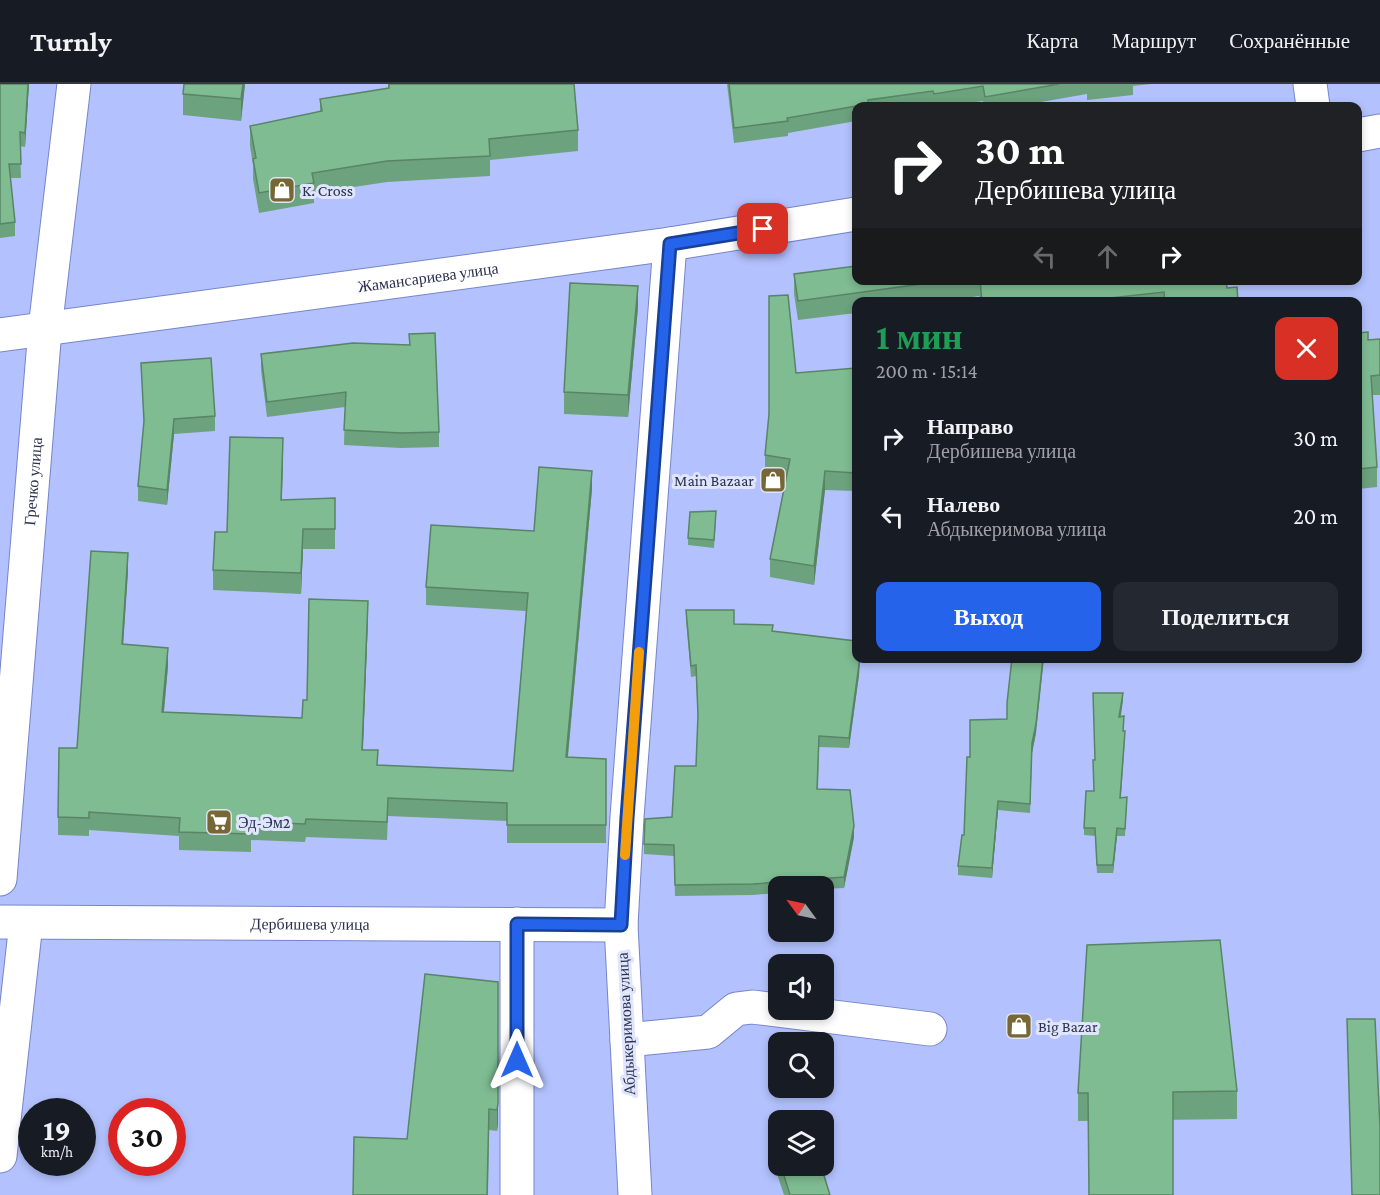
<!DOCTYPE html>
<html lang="ru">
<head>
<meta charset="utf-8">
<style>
	body { margin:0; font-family:"Crimson Pro",serif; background:#242831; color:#f1f3f6; height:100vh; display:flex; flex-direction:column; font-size:22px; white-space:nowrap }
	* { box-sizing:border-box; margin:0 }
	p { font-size:20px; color:#9ea1a6 }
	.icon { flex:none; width:33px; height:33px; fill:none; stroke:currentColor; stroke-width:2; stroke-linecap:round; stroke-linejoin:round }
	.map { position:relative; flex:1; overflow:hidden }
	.side { position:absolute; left:852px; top:213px; width:510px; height:366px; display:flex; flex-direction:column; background:#171b24; border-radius:12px; box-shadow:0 3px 9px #0003 }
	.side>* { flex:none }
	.guide { position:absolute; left:852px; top:18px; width:510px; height:183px; border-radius:12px; box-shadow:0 3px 9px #0003; background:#202124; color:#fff; overflow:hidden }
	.needle { width:39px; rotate:303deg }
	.tools { position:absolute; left:768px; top:792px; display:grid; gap:12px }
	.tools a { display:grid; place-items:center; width:66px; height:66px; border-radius:12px; background:#171b24; box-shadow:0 3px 9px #0003; font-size:30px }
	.speed { position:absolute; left:18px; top:1014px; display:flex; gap:12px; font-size:30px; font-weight:700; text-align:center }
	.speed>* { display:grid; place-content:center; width:78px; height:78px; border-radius:50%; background:#171b24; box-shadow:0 3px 9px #0003; line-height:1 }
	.speed small { font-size:15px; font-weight:400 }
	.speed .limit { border:9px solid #d22; background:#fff; color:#111 }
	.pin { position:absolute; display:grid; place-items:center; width:51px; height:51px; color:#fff; margin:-26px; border-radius:12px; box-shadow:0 3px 9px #0006 }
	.me { position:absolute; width:66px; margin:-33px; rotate:0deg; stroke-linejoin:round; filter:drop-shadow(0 0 4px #0008) }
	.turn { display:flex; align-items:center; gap:21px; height:126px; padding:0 24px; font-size:27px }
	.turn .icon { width:78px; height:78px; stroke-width:2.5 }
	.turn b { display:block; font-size:42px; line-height:51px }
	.lanes { display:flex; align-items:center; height:57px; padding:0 24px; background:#0003; justify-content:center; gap:30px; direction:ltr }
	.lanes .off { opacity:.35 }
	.round { display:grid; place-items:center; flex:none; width:63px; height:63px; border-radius:12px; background:#242831 }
	.headline { display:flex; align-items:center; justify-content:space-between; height:102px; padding:0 24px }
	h1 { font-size:36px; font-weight:700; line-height:45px; color:#1e9e55 }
	.button { display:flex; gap:12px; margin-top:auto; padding:12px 24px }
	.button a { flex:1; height:69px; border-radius:12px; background:#2563eb; color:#fff; font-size:24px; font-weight:700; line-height:69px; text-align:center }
	.button a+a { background:#242831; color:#f1f3f6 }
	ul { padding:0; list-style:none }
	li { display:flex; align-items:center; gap:18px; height:78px; padding:0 24px }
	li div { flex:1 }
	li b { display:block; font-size:22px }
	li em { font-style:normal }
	header { display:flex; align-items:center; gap:36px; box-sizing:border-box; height:84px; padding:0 30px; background:#171b24; border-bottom:2px solid #363941 }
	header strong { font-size:28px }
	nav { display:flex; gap:33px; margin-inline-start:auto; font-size:21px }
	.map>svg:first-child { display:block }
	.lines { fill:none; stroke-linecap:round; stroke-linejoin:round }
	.minor-casing { stroke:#7685cb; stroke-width:35 }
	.major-casing { stroke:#7685cb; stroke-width:35 }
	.minor { stroke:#fff; stroke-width:33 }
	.major { stroke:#fff; stroke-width:33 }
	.wall { fill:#6da27e }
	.shaded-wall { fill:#598466 }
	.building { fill:#7fbc92; stroke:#598466; stroke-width:1.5 }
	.route-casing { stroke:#184099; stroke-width:15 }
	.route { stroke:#2563eb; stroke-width:10 }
	.slow { stroke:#f59e0b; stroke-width:10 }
	.labels { text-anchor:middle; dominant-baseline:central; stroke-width:6; stroke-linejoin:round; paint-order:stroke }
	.poi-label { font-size:16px; fill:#2b314f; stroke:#dfe5fc; text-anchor:start }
	.street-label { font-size:16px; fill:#2b314f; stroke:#dfe5fc }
</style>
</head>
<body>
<header>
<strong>Turnly</strong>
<nav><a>Карта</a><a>Маршрут</a><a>Сохранённые</a></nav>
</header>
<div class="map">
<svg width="1380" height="1111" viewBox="0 0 1380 1111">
	<rect width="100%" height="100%" fill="#b3c2fe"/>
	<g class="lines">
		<defs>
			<g id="minor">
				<path d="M1310 0 1313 22"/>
				<path id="s1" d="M0 795 45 245 74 0"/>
				<path id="s2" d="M0 838 621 841"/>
				<path d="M517 840V1111"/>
				<path d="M627 956 708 948 736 925 752 923 930 945"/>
				<path d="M0 1072 26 839"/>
				<path d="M635 1111 621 841 627 733 670 160"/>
			</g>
			<g id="major">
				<path d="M1358 51 1380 47"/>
				<path id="s3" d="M0 251 670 160 856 130"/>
			</g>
		</defs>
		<use href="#minor" class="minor-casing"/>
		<use href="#major" class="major-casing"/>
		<use href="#minor" class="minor"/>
		<use href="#major" class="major"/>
	</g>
	<path class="wall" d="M0 0H29L25 63 20 62 21 94H10L15 138V152L0 154Z
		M245 0 241 37 183 31V10Z
		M388 0 578 46V67L490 76V92L387 98 314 109V119L259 129 253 95V81L250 62V42L320 28V15L388 4Z
		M727 0H1151L1133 2V11L1087 16V10L1018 22H984L983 17 949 22H856V37L788 49V52L734 59Z
		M794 190 856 196H1226L1227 204 1238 218H980L979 212 940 218H856V229L798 236 794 210Z
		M638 223 628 333 564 330V308Z
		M1358 249 1368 256 1380 255V311H1372L1377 383V403L1358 405Z
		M261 270 439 348V363L401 364 344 361 345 323 267 333 261 286Z
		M141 279 215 332V347L174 350 167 421 138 417V402L144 343Z
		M856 284V407L825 406 814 501 770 493V475L787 393 765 389V371L796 289Z
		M283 375 282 416 335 445V465H303L301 510 213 506V486L227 448Z
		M592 405 568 673 606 675V759H507V737L388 732 387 756 306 753 305 758 251 756V768L179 766V752L89 746V752L58 751V733L128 487 123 560 168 582 164 628 302 634 307 616 368 535 363 666 378 681 513 687 526 527 426 521V503L534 447Z
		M716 435 714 464 688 461V454Z
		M686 526 734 540 773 547 856 574H860L859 591 849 664 819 663 818 705 854 753 844 804 824 805V802H778V809L753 811 675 812 674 772 644 770V760L672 733 696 682 698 636 696 592 691 593 686 536Z
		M1123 616 1121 632 1124 640 1123 647 1125 655 1121 714 1127 713 1125 752H1117L1113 789H1097L1095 752 1084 751V744L1094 707Z
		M1007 635 1036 649 1032 669 1030 729 998 726 992 794 958 791V782L964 751 970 673Z
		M498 898V1040L497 1047 489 1046 488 1111H353L407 1055Z
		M1347 935 1380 1111H1352Z
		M1237 1007V1035L1078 1037V1009Z
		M778 1068V1082H821L830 1111H784L777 1090V1069Z"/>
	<path class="shaded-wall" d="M28 0H29L25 63V49Z
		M243 0H245L241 37V15Z
		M638 202V223L628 333V311Z
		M174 335V350L167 421V406Z
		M283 354V375L281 436V416Z
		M592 387V405L566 691V673Z
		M825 387V406L814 501V482Z
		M303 445V465L301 510V489Z
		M128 469V487L122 578V560Z
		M368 517V535L362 684V666Z
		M168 564V582L162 646V628Z
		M860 574 859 591 849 664V654Z
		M1043 574H1044L1036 649 1032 669 1030 729 1032 659Z
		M1123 609V616L1119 640V633Z
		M998 717V726L992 794V784Z
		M854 742V753L844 804V793Z
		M1117 744V752L1113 789V781Z
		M498 1019V1040L497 1047V1026Z"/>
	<path class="building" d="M0 0H28L25 49 20 48 21 80H9L15 138 0 140Z
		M184 0H243L241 15 183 10Z
		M389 0H574L578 46 489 55 490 72 387 77 312 89 314 99 259 109 253 75 256 74 250 42 322 27 320 15 389 4Z
		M729 0H1059L985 13 983 2 934 10 933 7 868 16V20L787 34 788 37 734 44Z
		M856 182V196H950L798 217 794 190Z
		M980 196H1226L1227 204 1237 203 1238 218H1165L1164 208 1074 218H982Z
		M570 199 638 202 628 311 564 308Z
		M788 211 796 289 856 284V389L825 387 814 482 770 475 790 375 765 371 769 330V212Z
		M1368 248V256L1380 255V291L1371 292 1377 383 1358 385V249Z
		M435 249 439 348 401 349 344 346 346 308 267 318 261 270 353 259 410 261 409 250Z
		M211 274 215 332 174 335 167 406 138 402 144 337 141 279Z
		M230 353 283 354 281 416 335 414V445H303L301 489 213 486 215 448H227Z
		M539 383 592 387 566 673 606 675V741H507V719L388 714 387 738 306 735 305 740 251 738V750L179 748 180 734 89 728V734L58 733 59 664H77L91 467 128 469 122 560 168 564 162 628 302 634 303 616H307L309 515 368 517 362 666H378L377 681 513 687 528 509 426 503 431 441 534 447Z
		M716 427 714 456 688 454 690 428Z
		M686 526H734V540L773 541 772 547 856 557V574H860L859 580 849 654 819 652 817 705 850 706 854 742 844 793 753 800 675 801 674 761 644 760 645 735 672 733 675 682H696L698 631 696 581 691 582Z
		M1012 574H1043L1036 640 1032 659 1030 720 998 717 992 784 958 782 962 751H964L967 673H970V636L1007 635V619Z
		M1093 609H1123L1119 633 1124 632 1123 647H1125L1120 714 1127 713 1125 745 1117 744 1113 781H1097L1095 744H1084L1086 707H1094L1093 676H1095Z
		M1220 856 1237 1007 1173 1008V1111H1089L1088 1009H1078L1087 861Z
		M425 890 498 898V1019L497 1026 489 1025 487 1111H353L354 1053 407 1055Z
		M1347 935H1375L1380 1043V1111H1352Z
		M781 1082H821L830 1111H790Z"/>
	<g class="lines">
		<defs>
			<path id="route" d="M517 976V840L621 841 627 734 670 160 763 145"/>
		</defs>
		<use href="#route" class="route-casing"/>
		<use href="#route" class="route"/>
		<path class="slow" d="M625 771 639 568"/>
	</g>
	<defs>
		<symbol id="shop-square" viewBox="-11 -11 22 22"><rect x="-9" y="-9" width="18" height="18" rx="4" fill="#766734" stroke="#dfe5fc"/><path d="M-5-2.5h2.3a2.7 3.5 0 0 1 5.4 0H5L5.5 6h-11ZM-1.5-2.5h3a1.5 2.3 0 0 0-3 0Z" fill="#fff"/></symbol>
		<symbol id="supermarket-square" viewBox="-11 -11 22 22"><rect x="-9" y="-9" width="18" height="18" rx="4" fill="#766734" stroke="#dfe5fc"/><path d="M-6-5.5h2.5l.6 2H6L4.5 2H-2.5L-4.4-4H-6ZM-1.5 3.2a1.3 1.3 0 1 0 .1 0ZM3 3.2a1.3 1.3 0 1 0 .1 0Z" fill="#fff"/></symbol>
	</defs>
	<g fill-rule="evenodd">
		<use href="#shop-square" x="267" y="91" width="30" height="30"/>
		<use href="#shop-square" x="758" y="381" width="30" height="30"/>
		<use href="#supermarket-square" x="204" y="723" width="30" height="30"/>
		<use href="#shop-square" x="1004" y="927" width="30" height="30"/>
	</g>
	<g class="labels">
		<g class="poi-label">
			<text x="302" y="106">K. Cross</text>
			<text x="754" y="396" text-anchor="end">Main Bazaar</text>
			<text x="238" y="738">Эд-Эм2</text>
			<text x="1038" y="942">Big Bazar</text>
		</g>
		<g class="street-label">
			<text stroke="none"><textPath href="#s3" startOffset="432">Жамансариева улица</textPath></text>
			<text stroke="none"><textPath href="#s1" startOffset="399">Гречко улица</textPath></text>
			<text stroke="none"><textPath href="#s2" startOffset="310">Дербишева улица</textPath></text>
			<text transform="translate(626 940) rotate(-93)">Абдыкеримова улица</text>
		</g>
	</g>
</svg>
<div class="tools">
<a><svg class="needle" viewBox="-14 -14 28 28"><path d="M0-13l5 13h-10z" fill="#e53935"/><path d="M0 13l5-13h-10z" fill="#9ea1a6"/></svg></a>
<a><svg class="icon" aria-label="sound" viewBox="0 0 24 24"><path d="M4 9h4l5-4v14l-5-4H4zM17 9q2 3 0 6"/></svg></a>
<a><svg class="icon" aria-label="search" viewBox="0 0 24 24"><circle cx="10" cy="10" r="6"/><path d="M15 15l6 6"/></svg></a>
<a><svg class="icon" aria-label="layers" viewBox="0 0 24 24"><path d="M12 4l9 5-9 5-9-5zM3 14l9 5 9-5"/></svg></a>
</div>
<div class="speed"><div>19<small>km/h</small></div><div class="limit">30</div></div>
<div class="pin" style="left:763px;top:145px;background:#d93025"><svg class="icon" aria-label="arrive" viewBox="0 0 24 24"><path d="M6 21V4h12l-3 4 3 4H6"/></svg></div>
<svg class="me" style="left:517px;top:976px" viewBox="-20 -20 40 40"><path d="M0-17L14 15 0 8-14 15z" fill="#2563eb" stroke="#fff" stroke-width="4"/></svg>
<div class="guide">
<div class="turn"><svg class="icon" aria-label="right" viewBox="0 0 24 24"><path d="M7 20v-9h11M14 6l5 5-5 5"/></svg><div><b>30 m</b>Дербишева улица</div></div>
<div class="lanes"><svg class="icon off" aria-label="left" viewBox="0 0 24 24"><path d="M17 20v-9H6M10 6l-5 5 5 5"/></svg><svg class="icon off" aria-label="ahead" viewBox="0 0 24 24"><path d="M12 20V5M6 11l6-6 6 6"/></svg><svg class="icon" aria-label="right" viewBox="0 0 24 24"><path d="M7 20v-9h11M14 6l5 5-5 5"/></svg></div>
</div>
<section class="side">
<div class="headline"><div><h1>1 мин</h1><p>200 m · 15:14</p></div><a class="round" style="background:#d93025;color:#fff"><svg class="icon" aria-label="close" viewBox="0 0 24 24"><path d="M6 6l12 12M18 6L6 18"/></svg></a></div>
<ul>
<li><svg class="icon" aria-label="right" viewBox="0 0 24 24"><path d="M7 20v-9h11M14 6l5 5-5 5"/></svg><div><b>Направо</b><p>Дербишева улица</p></div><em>30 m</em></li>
<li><svg class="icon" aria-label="left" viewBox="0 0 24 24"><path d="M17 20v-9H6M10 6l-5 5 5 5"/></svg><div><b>Налево</b><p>Абдыкеримова улица</p></div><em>20 m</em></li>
</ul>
<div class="button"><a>Выход</a><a>Поделиться</a></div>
</section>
</div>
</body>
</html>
